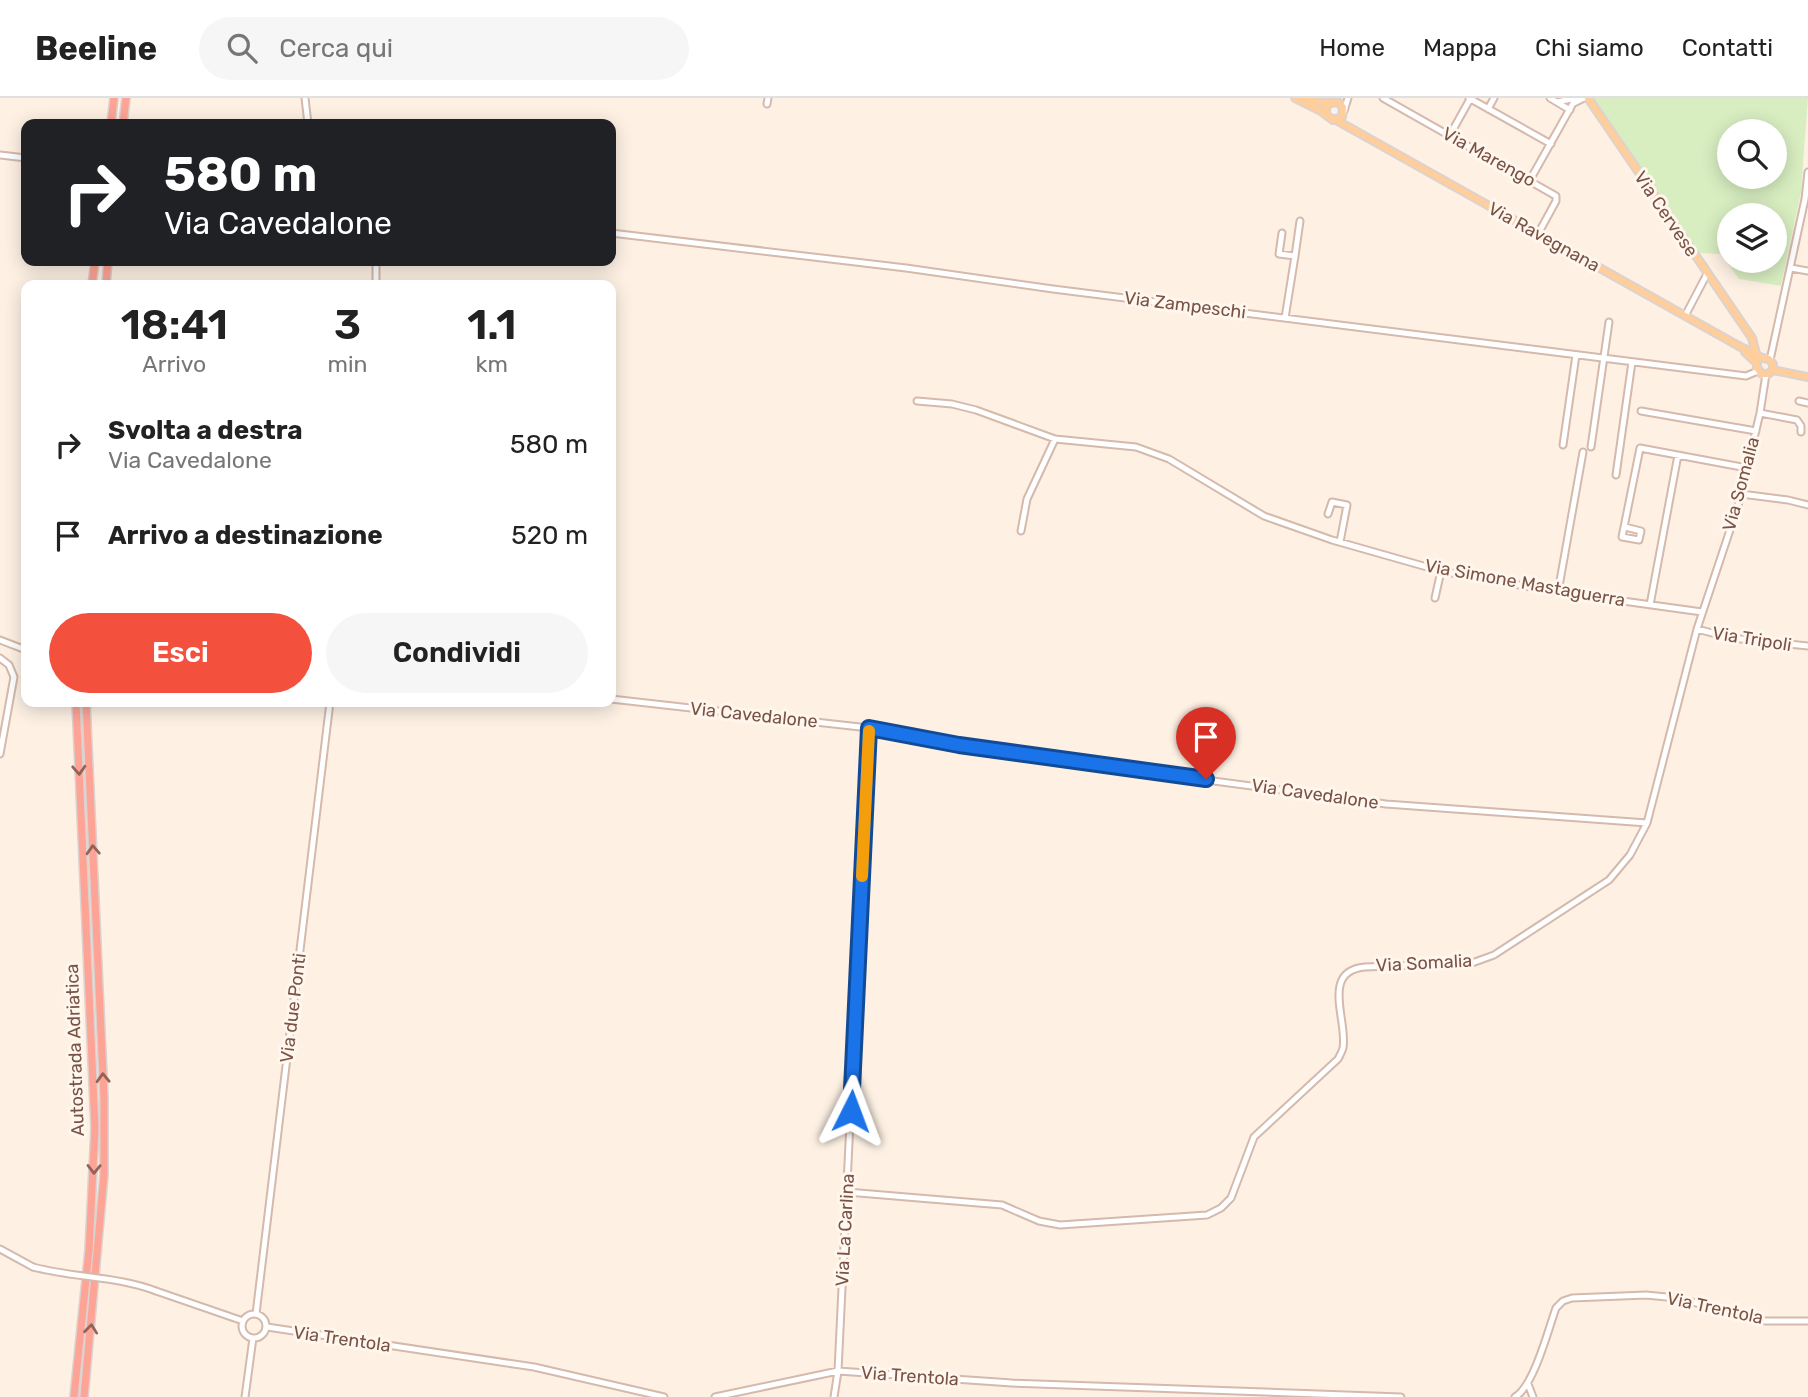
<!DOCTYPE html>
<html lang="it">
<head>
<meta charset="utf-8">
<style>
	body { margin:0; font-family:Rubik,sans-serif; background:#f6f6f6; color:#222; height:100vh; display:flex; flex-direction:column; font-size:26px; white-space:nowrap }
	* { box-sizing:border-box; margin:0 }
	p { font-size:23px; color:#767676 }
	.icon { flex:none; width:38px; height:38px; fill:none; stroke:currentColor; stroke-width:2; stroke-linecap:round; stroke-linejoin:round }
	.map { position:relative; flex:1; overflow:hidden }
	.side { position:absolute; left:21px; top:182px; width:595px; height:427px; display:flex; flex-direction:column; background:#fff; border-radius:14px; box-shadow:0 4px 18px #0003 }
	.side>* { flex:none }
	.top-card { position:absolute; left:21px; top:21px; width:595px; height:147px; border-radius:14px; box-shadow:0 4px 18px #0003; background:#202124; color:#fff; overflow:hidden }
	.controls { position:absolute; left:1717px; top:21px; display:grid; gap:14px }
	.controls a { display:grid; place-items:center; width:70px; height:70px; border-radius:50%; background:#fff; box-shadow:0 4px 18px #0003; font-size:35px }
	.pin { position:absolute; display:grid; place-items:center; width:60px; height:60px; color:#fff; margin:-72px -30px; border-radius:50% 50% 50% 0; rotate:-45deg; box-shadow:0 0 7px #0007 }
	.pin .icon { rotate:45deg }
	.me { position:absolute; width:77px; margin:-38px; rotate:3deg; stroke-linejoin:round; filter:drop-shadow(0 0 5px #0008) }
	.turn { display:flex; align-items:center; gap:24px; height:147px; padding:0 28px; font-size:32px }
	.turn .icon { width:91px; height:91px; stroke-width:2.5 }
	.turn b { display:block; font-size:49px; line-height:60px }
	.eta { display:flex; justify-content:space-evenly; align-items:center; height:119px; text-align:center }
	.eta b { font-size:42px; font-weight:600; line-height:49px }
	.cta { display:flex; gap:14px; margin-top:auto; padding:14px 28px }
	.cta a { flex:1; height:80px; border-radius:42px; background:#f3513e; color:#fff; font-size:28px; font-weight:600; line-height:80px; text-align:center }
	.cta a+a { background:#f6f6f6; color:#222 }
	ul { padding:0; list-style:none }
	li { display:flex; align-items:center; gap:21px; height:91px; padding:0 28px }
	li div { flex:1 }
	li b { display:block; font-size:26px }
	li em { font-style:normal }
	header { display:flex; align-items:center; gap:42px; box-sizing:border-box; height:98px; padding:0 35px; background:#fff; border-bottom:2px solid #e0e0e0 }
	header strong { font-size:33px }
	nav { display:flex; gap:38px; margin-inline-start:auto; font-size:24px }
	.search { width:490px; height:63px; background:#f6f6f6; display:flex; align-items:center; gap:18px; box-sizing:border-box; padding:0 24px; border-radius:38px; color:#767676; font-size:26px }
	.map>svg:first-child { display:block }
	.green { fill:#d8eec1; fill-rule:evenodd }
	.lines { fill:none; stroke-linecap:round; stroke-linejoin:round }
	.minor-casing { stroke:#d4b9ac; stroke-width:9 }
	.major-casing { stroke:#dcd2cf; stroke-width:10 }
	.highway-casing { stroke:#dcd2cf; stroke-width:10 }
	.minor { stroke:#fff; stroke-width:5 }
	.major { stroke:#ffce9b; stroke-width:6 }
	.highway { stroke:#fea496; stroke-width:7 }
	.minor-bridge-casing { stroke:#d4b9ac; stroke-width:9; stroke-linecap:butt }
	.minor-bridge { stroke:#fff; stroke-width:5 }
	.oneway { stroke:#946357 }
	.route-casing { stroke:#114b97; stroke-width:18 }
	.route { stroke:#1a73e8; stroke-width:12 }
	.slow { stroke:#f59e0b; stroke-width:12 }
	.labels { text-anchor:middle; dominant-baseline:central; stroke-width:6; stroke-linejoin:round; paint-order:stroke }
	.street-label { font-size:18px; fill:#7a5347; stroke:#fff6ed }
</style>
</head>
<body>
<header>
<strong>Beeline</strong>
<div class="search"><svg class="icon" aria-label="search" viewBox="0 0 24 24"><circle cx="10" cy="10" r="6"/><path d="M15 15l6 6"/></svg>Cerca qui</div>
<nav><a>Home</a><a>Mappa</a><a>Chi siamo</a><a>Contatti</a></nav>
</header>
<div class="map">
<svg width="1808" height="1299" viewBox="0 0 1808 1299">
	<rect width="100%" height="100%" fill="#fef1e4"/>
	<path class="green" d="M1591 0H1808L1801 94 1781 188 1739 181 1721 156 1697 155ZM1729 33H1774V79H1729ZM1729 117H1774V163H1729Z"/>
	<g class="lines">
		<defs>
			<path id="minor" d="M305 0 308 26
				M1383 0 1556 98V103L1538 136
				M1469 0 1551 46
				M1550 0 1570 12
				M1557 4 1576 0
				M1574 5 1584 0
				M767 6 768 0
				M1488 11 1494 0
				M1344 13 1348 0
				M1450 37 1470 1
				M0 57 26 60
				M1530 82 1576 0
				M611 135 906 170 1053 191 1746 278 1758 273
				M1282 135 1279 156 1295 158 1300 123
				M1791 170 1808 173
				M376 187V163
				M1685 218 1707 176
				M1285 220 1295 158
				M1770 262 1805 101 1808 74
				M917 303 952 306 976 312 1055 341 1136 349 1169 361 1264 418 1332 442 1441 473 1558 494 1702 514
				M1799 303 1808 305
				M1641 313 1756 333
				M1760 315 1797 322 1801 328V334
				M1563 347 1576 257
				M1591 349 1609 224
				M1616 377 1632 264
				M1741 396 1788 402 1808 407
				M1328 416 1332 404 1347 407 1340 444
				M1625 429 1641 433 1639 442 1622 439 1640 350 1747 370
				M1021 433 1027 401 1055 341
				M1558 494 1583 354
				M1435 500 1441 473
				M1650 507 1678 357
				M1697 531 1731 540 1808 548
				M0 542 26 552
				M0 560 9 567 14 579 0 656
				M611 601 869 630 959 647 1101 668 1386 706 1647 725
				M847 1094 1002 1107 1039 1123 1060 1127 1207 1117 1221 1110 1231 1100 1254 1039 1338 961C1340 957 1342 954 1343 950 1348 923 1320 873 1365 869L1472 865 1494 857 1609 782 1630 757 1647 725 1697 531 1738 408 1760 315 1766 276
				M0 1151 33 1169
				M156 1193 243 1223
				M242 1228a12 12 0 1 1 24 0a12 12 0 1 1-24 0Z
				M256 1216 330 604
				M267 1229 534 1269 664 1299
				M1528 1286 1533 1299
				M245 1299 253 1240
				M715 1299 838 1273 1012 1285 1401 1299
				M834 1299 838 1273 869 630
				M1515 1299C1534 1288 1548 1232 1556 1210L1563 1203 1572 1200 1646 1197 1677 1200 1765 1223H1808"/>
			<path id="major" d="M1295 0 1321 13 1333 22 1342 19 1343 9 1338 4 1330 5 1326 9V17
				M1588 0 1752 240 1756 256
				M1298 1 1330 5
				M1336 22 1737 247 1762 260 1769 261 1773 266V272
				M1745 254 1757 265V270L1762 276H1768L1773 272 1808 279"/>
			<path id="highway" d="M111 26 114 0
				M123 26 126 0
				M92 187 95 163
				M106 187 108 163
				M74 1299 89 1152 95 1030 76 604
				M84 1299 104 1077V1000L86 604"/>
		</defs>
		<use href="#minor" class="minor-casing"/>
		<use href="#major" class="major-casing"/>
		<use href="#highway" class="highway-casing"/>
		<use href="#minor" class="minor"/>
		<use href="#major" class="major"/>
		<use href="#highway" class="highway"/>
		<defs>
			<path id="minor-bridge" d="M33 1169C74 1180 117 1178 156 1193"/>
		</defs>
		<use href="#minor-bridge" class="minor-bridge-casing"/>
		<use href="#minor-bridge" class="minor-bridge"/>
	</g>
	<defs><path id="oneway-chevron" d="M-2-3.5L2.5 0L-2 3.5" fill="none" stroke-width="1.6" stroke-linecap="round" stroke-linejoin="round" transform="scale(1.75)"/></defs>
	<g class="oneway">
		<use href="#oneway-chevron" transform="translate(79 672) rotate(87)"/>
		<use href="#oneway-chevron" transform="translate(93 752) rotate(-93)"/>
		<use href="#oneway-chevron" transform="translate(103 980) rotate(-92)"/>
		<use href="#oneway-chevron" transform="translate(94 1071) rotate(91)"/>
		<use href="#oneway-chevron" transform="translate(91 1231) rotate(-84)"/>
	</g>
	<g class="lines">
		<defs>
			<path id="route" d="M851 1013 869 630 959 647 1206 681"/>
		</defs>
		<use href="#route" class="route-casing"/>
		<use href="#route" class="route"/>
		<path class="slow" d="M862 778 869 633"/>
	</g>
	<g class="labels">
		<g class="street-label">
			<text transform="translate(1489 59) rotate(29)">Via Marengo</text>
			<text transform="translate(1666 116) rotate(56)">Via Cervese</text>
			<text transform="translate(1544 139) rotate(29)">Via Ravegnana</text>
			<text transform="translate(1185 207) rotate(7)">Via Zampeschi</text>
			<text transform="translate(1741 386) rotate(-75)">Via Somalia</text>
			<text transform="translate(1525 485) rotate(10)">Via Simone Mastaguerra</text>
			<text transform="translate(1752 541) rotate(9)">Via Tripoli</text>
			<text transform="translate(754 617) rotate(6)">Via Cavedalone</text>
			<text transform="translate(1315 696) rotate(8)">Via Cavedalone</text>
			<text transform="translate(1424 865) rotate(-3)">Via Somalia</text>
			<text transform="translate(293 910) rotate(-83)">Via due Ponti</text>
			<text transform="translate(75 952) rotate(-92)">Autostrada Adriatica</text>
			<text transform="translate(845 1132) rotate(-87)">Via La Carlina</text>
			<text transform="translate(1715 1210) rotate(12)">Via Trentola</text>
			<text transform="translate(342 1241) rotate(8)">Via Trentola</text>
			<text transform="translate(910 1278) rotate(4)">Via Trentola</text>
		</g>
	</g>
</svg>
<div class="controls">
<a><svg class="icon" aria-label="search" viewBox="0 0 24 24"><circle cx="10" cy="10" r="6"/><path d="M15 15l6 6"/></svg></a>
<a><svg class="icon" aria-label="layers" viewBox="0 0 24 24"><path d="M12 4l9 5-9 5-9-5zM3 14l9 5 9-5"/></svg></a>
</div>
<div class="pin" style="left:1206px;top:681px;background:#d93025"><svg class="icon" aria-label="arrive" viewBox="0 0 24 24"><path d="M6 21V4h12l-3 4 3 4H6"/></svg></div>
<svg class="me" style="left:851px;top:1013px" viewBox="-20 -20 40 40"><path d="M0-17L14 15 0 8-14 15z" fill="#1a73e8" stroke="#fff" stroke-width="4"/></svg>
<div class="top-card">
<div class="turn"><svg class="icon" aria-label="right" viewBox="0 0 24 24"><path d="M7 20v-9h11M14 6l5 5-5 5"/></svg><div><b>580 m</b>Via Cavedalone</div></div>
</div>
<section class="side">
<div class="eta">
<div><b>18:41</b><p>Arrivo</p></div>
<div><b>3</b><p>min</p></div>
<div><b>1.1</b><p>km</p></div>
</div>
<ul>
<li><svg class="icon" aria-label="right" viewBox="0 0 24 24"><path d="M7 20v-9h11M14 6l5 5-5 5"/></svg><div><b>Svolta a destra</b><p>Via Cavedalone</p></div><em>580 m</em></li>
<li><svg class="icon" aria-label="arrive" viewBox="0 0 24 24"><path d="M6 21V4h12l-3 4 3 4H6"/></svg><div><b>Arrivo a destinazione</b></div><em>520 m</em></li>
</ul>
<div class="cta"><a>Esci</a><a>Condividi</a></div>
</section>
</div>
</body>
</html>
